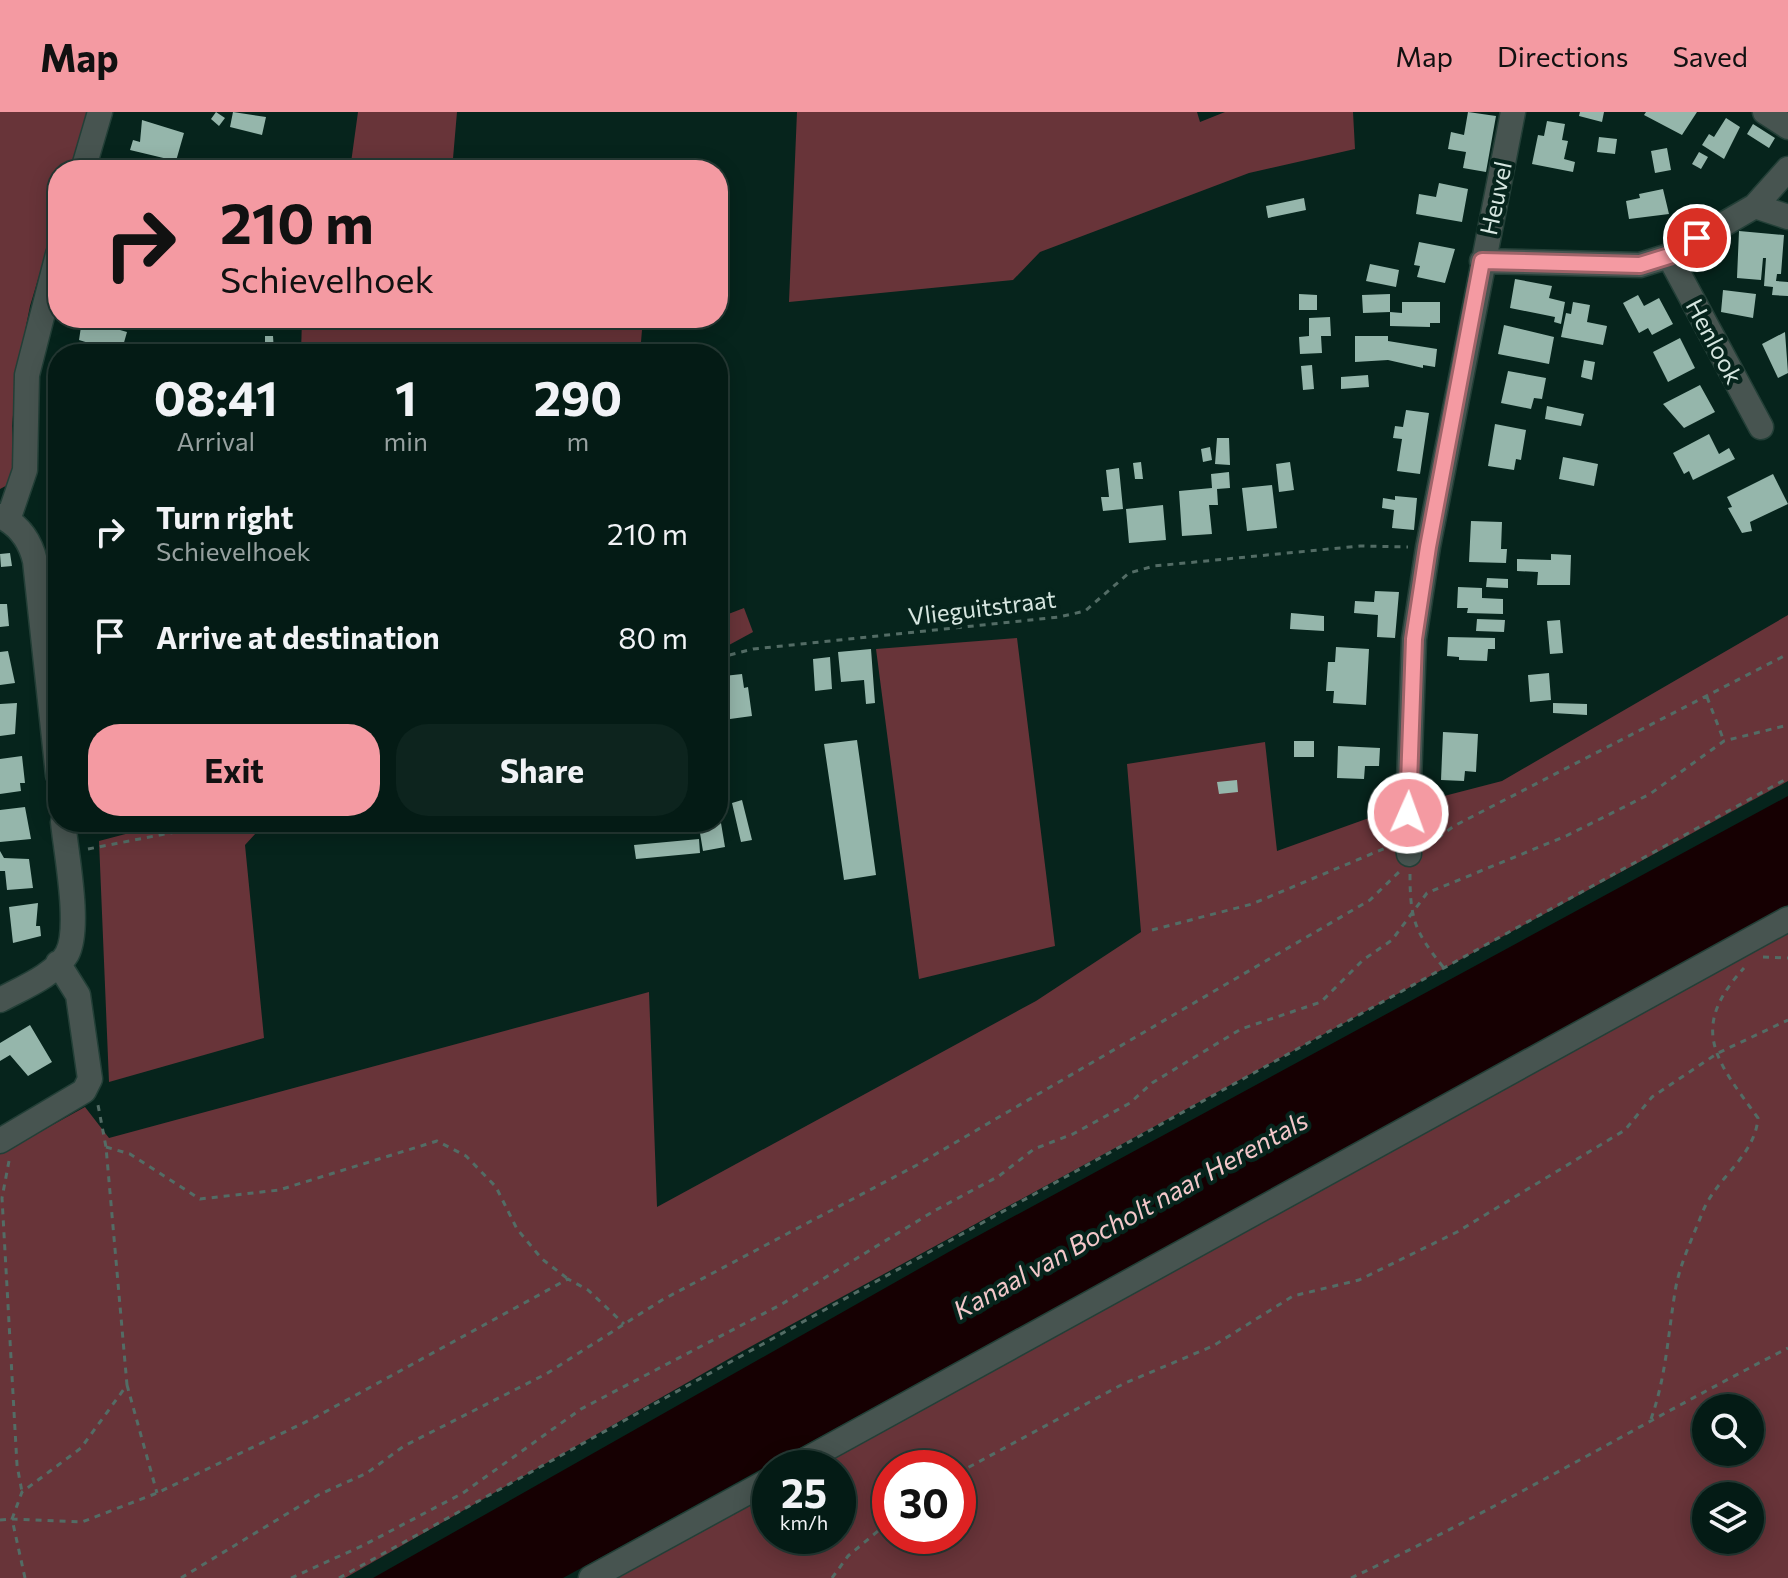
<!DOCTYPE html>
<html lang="en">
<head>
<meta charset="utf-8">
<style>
	body { margin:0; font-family:Commissioner,sans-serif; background:#0d241e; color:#f1f3f6; height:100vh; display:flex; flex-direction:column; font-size:30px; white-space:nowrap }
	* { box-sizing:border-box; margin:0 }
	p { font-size:26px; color:#97a1a0 }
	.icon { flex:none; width:44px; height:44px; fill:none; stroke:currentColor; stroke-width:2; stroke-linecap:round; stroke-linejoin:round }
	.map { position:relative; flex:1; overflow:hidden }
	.details { position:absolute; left:48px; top:232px; width:680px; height:488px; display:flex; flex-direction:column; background:#041b15; border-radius:32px; box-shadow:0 4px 20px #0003,0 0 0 2px #253934 }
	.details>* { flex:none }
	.hud { position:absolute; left:48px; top:48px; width:680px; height:168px; border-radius:32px; box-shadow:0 4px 20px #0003,0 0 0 2px #253934; background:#f49aa2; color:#111; overflow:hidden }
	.tools { position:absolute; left:1692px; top:1282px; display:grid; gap:16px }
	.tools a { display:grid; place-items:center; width:72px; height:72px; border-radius:50%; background:#041b15; box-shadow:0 4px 20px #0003,0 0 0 2px #253934; font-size:40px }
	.speed { position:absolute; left:752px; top:1338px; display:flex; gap:16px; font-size:40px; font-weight:700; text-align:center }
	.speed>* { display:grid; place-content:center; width:104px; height:104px; border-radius:50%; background:#041b15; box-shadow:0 4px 20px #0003,0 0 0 2px #253934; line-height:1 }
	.speed small { font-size:20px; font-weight:400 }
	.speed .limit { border:12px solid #d22; background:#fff; color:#111 }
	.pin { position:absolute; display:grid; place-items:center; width:68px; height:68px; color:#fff; margin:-34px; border:4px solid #fff; border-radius:50%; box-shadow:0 2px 8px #0007 }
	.me { position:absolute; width:88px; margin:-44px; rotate:2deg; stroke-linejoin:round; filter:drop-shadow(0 0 6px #0008) }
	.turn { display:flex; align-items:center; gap:28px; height:168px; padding:0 40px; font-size:36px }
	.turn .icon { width:104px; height:104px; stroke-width:2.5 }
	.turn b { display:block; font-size:56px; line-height:68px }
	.eta { display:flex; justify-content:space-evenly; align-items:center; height:136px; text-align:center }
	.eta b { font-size:48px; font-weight:700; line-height:56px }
	.primary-button { display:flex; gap:16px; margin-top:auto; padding:16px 40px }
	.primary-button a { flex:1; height:92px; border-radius:32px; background:#f49aa2; color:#111; font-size:32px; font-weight:700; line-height:92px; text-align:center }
	.primary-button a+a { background:#0d241e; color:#f1f3f6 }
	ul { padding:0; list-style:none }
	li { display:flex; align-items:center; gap:24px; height:104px; padding:0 40px }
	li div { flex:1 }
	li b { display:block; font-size:30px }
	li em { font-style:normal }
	header { display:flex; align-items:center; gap:48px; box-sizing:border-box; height:112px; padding:0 40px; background:#f49aa2; color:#111 }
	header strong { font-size:38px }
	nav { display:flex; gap:44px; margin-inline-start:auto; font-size:28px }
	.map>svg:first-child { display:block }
	.green { fill:#683439; fill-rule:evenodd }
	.water { fill:#160002 }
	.building { fill:#95b6ab }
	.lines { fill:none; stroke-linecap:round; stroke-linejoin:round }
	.minor-casing { stroke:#233f37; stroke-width:27 }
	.path { stroke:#536c65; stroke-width:3; stroke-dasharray:6 6; stroke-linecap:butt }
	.minor { stroke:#475450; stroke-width:24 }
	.route-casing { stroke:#9f6469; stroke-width:20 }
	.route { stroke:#f49aa2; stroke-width:14 }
	.labels { text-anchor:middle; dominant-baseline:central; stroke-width:8; stroke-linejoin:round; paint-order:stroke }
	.street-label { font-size:24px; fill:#d6e6e0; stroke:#06241c }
	.water-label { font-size:26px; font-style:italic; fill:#f4c8ca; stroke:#06241c }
</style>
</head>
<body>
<header>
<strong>Map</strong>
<nav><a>Map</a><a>Directions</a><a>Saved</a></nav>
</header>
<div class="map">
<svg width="1788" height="1466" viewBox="0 0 1788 1466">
	<rect width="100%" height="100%" fill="#06241c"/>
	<path class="green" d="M0 0H89L71 58H58V101L30 194 17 259 12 314 15 369 0 377Z
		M358 0H457L452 58H350Z
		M797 0H1197L1200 10 1225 0H1353L1355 37 1249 61 1040 140 1013 168 789 190Z
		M302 206H643L640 242H301Z
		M744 496 753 520 718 539V506Z
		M1788 503V669L739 1241 345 1466H0V1042L85 995 109 1026 649 880 657 1095 1036 889 1141 820 1127 652 1265 630 1277 739 1394 697 1502 669Z
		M1017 526 1055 834 919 867 876 537Z
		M171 710H266L245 733 264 926 109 970 99 729Z
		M1788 816V1466H608L770 1378V1424H838V1356H809ZM1706 1296H1750V1340H1706ZM890 1356H958V1424H890ZM1706 1384H1750V1428H1706Z"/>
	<path class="water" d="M1788 684V793L563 1466H373L961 1133Z"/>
	<path class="building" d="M216 0 225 6 219 14 211 7Z
		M233 0 266 5 262 23 230 15Z
		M1468 0 1496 4 1486 60 1463 56 1466 40 1448 37 1451 20 1464 23Z
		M1580 0H1604L1602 10 1579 4Z
		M1646 0H1697L1682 23 1644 3Z
		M1726 6 1740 15 1724 47 1702 33 1709 22 1714 25Z
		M142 8 184 21 176 49 130 38 133 28 140 30Z
		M1547 9 1565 12 1562 28 1568 29 1564 47 1575 50 1573 60 1532 52 1538 23 1544 24Z
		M1753 12 1775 26 1769 36 1747 22Z
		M1599 25 1617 27 1615 42 1597 40Z
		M1667 36 1671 58 1655 61 1651 39Z
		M1699 40 1708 45 1701 57 1692 52Z
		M1439 71 1468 77 1462 110 1416 102 1419 82 1436 85Z
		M1663 77 1669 102 1629 107 1626 89 1640 86 1639 82Z
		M1304 86 1306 98 1268 106 1266 94Z
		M1739 119 1784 123 1781 162H1777L1776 169 1788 170V184L1772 183 1773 175 1764 174 1766 146H1763L1761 168 1737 166Z
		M1419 130 1455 137 1445 171 1417 165 1420 154 1414 153Z
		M1370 152 1399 158 1396 175 1366 169Z
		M1515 167 1552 174 1549 186 1565 190 1561 212 1554 210 1555 205 1510 196Z
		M1723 178 1756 182 1753 206 1721 200Z
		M1299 182 1317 183V198H1299Z
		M1390 182V200L1402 201V190H1440V211H1430V215L1390 214V200L1363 201 1362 183Z
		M1638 183 1644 194 1659 186 1673 212 1652 223 1648 216 1639 221 1623 191Z
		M1573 190 1590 193 1587 210 1607 214 1603 233 1561 225 1566 201 1571 202Z
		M1330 205 1331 224H1321L1322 241 1300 242 1299 225 1309 224V206Z
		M87 206H110L115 208 113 216 127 220 121 241 79 228 82 208Z
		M252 206H273V212L252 213Z
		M283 206H297L296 217 284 218Z
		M1504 213 1554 225 1549 252 1498 242Z
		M1785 220 1788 261 1778 266 1762 232Z
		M265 224H273L274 240H265Z
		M1355 224H1388V229L1437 237 1435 255 1423 253V256L1388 248 1355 250Z
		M1680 226 1695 256 1668 270 1653 240Z
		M1584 248 1595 250 1592 268 1581 265Z
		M1312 253 1314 277 1303 278 1301 254Z
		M1508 259 1546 266 1542 287 1534 286 1531 297 1501 291Z
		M1368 263 1369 275 1341 277V265Z
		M1700 273 1715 300 1684 316 1663 292Z
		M1547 294 1584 302 1581 314 1545 307Z
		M1406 298 1429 301 1420 362 1397 359 1402 327 1393 326 1395 314 1403 315Z
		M1495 312 1526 318 1521 348 1516 347 1514 358 1488 354Z
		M1709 322 1719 342 1729 336 1735 347 1693 368 1689 359 1684 362 1673 341Z
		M1217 326H1229L1230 353 1215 352Z
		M1210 335 1212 348 1203 350 1201 337Z
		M1563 345 1598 352 1594 374 1559 367Z
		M1141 350 1143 367H1135L1133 351Z
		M1290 350 1294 378 1279 380 1276 352Z
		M1119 356 1123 397 1103 399 1101 385H1109L1106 358Z
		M1229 360 1230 376 1217 377 1218 393H1209L1212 422 1182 424 1179 379 1212 376 1211 362Z
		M1773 362 1788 392 1750 410 1752 419 1742 421 1728 396 1732 395 1727 385Z
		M1272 373 1277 416 1247 419 1242 376Z
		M1395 384 1417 386 1414 418 1392 416 1394 398 1382 396 1383 386 1395 388Z
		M1163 393 1166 428 1129 431 1126 397Z
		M1471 409 1502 410 1501 437H1507L1506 451 1469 450Z
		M10 441 12 454 1 455 0 442Z
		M1551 442 1571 443 1570 473H1537L1538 460 1517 459V447L1551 448Z
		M1487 466 1508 467V476L1486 475Z
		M1458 475 1482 476V486L1503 487V502L1467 501 1468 496H1457Z
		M1375 479 1399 480 1395 526 1377 525 1378 503 1354 501 1355 489 1374 490Z
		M0 492H7L9 514 0 515Z
		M1291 501 1324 504V519L1290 517Z
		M1477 507 1505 508 1504 520 1476 519Z
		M1560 508 1563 541 1550 542 1547 509Z
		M1448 525 1495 526V537H1488L1487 549 1459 548V545L1447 544Z
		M1336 535 1369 537 1366 593 1333 591 1334 579H1326L1328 550H1335Z
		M871 537 875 591 866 592 864 568 841 570 838 540Z
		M8 539 15 571 0 573V540Z
		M830 545 832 577 815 579 813 547Z
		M1549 561 1551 588 1530 590 1528 563Z
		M742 562 744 576 748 575 752 604 730 607 724 564Z
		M17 591 15 622 0 624V592Z
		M1553 591 1587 592V603L1553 601Z
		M1443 620 1478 622 1476 660 1465 659 1464 669 1441 668Z
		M857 628 876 763 844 768 824 632Z
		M1294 629H1314V645H1294Z
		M1338 634 1380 636 1379 654H1365L1364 667 1337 666Z
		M22 644 25 671H20L21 679 0 682V647Z
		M1237 668 1238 680 1219 682 1217 670Z
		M742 688 752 728 741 730 732 691Z
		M25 695 31 727 0 730V698Z
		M94 710H139L140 713 96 722Z
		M721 711 725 735 703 739 699 715Z
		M699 727 700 741 636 747 634 733Z
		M0 739 4 746 29 747 33 776 7 778 5 759H0Z
		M38 791 36 814H40L41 824 13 831 9 795Z
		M30 913 52 950 28 964 10 943 0 949V931Z"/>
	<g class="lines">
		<defs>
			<path id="minor" d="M1765 0 1788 15
				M83 58 100 0
				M1755 94 1788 105
				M1669 144 1761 315
				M1482 149 1640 153 1669 144 1755 94 1788 57
				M0 404C19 413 30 428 35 449L58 663
				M8 408 25 358 27 263 58 142
				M1409 742 1407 727 1414 527 1428 435 1513 0
				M0 888C20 877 55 863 67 842 81 816 66 741 63 710
				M0 1029 84 979 90 967 78 883 58 851
				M791 1356 1788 807
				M591 1466 770 1368"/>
		</defs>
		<use href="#minor" class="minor-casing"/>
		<path class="path" d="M718 546 753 537 1059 505 1085 499 1129 461 1154 454 1360 434 1408 435
			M1707 585 1724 629
			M1428 733 1454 714 1788 542
			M88 737 206 714 293 710
			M1410 762C1410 808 1415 820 1444 856
			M1152 818 1252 792 1388 735
			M1763 845 1788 846
			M106 1035 130 1042 200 1087 279 1078 437 1029 466 1044 496 1075 517 1117 542 1147 568 1167
			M9 1049 2 1086 17 1353 22 1380
			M127 1273 157 1381
			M1651 1307C1666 1265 1668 1223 1675 1180 1679 1153 1693 1125 1703 1099 1717 1065 1755 1044 1758 1006 1716 948 1688 917 1744 856
			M958 1361 1123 1272 1213 1234 1293 1184 1359 1168 1457 1120 1625 1018 1652 985 1718 941 1788 908
			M0 1408 12 1407 22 1380 81 1336 127 1273 106 1035 98 993
			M25 1466 12 1407 82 1410 157 1381 314 1306 568 1167 588 1178 624 1212
			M181 1466 318 1383 367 1361 404 1334 546 1262 662 1188 917 1053 1370 788 1400 759
			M291 1466 364 1433 463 1381 581 1297 782 1192 934 1099 999 1064 1034 1037 1073 1022 1130 991 1152 971 1241 917 1321 890 1363 848 1392 828 1427 781 1566 724 1650 682 1724 629 1788 613
			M339 1466 1788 666
			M832 1466 848 1444 890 1409
			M1351 1466C1501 1396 1641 1311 1788 1236"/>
		<use href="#minor" class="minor"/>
	</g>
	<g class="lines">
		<defs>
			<path id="route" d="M1408 701 1414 527 1428 435 1482 149 1640 153 1669 144 1697 126"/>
		</defs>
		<use href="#route" class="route-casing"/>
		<use href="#route" class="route"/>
	</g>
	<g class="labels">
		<g class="street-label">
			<text transform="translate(1495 86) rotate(-78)">Heuvel</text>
			<text transform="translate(1715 229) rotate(62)">Henlook</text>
			<text transform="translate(982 495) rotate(-7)">Vlieguitstraat</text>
		</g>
		<g class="water-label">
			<text transform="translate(1130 1102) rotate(-29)">Kanaal van Bocholt naar Herentals</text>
		</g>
	</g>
</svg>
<div class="tools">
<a><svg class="icon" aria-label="search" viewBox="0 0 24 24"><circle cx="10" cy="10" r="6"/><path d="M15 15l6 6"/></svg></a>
<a><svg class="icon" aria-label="layers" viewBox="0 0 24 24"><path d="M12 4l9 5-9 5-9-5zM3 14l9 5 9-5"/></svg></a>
</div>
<div class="speed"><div>25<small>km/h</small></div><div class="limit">30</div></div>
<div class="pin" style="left:1697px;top:126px;background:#d93025"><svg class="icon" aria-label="arrive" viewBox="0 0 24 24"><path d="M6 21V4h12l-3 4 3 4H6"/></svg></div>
<svg class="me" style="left:1408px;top:701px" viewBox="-20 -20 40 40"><circle r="17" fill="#f49aa2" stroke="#fff" stroke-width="3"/><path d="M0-11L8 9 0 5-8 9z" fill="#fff"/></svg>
<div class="hud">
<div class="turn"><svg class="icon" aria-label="right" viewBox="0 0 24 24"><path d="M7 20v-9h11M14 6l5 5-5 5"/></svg><div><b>210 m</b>Schievelhoek</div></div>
</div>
<section class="details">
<div class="eta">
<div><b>08:41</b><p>Arrival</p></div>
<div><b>1</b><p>min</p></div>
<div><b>290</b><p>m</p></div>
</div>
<ul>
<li><svg class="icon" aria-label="right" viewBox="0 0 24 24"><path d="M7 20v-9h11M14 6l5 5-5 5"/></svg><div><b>Turn right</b><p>Schievelhoek</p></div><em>210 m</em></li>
<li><svg class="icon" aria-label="arrive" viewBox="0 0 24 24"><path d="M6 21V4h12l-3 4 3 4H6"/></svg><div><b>Arrive at destination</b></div><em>80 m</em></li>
</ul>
<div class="primary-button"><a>Exit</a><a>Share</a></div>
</section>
</div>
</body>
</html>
